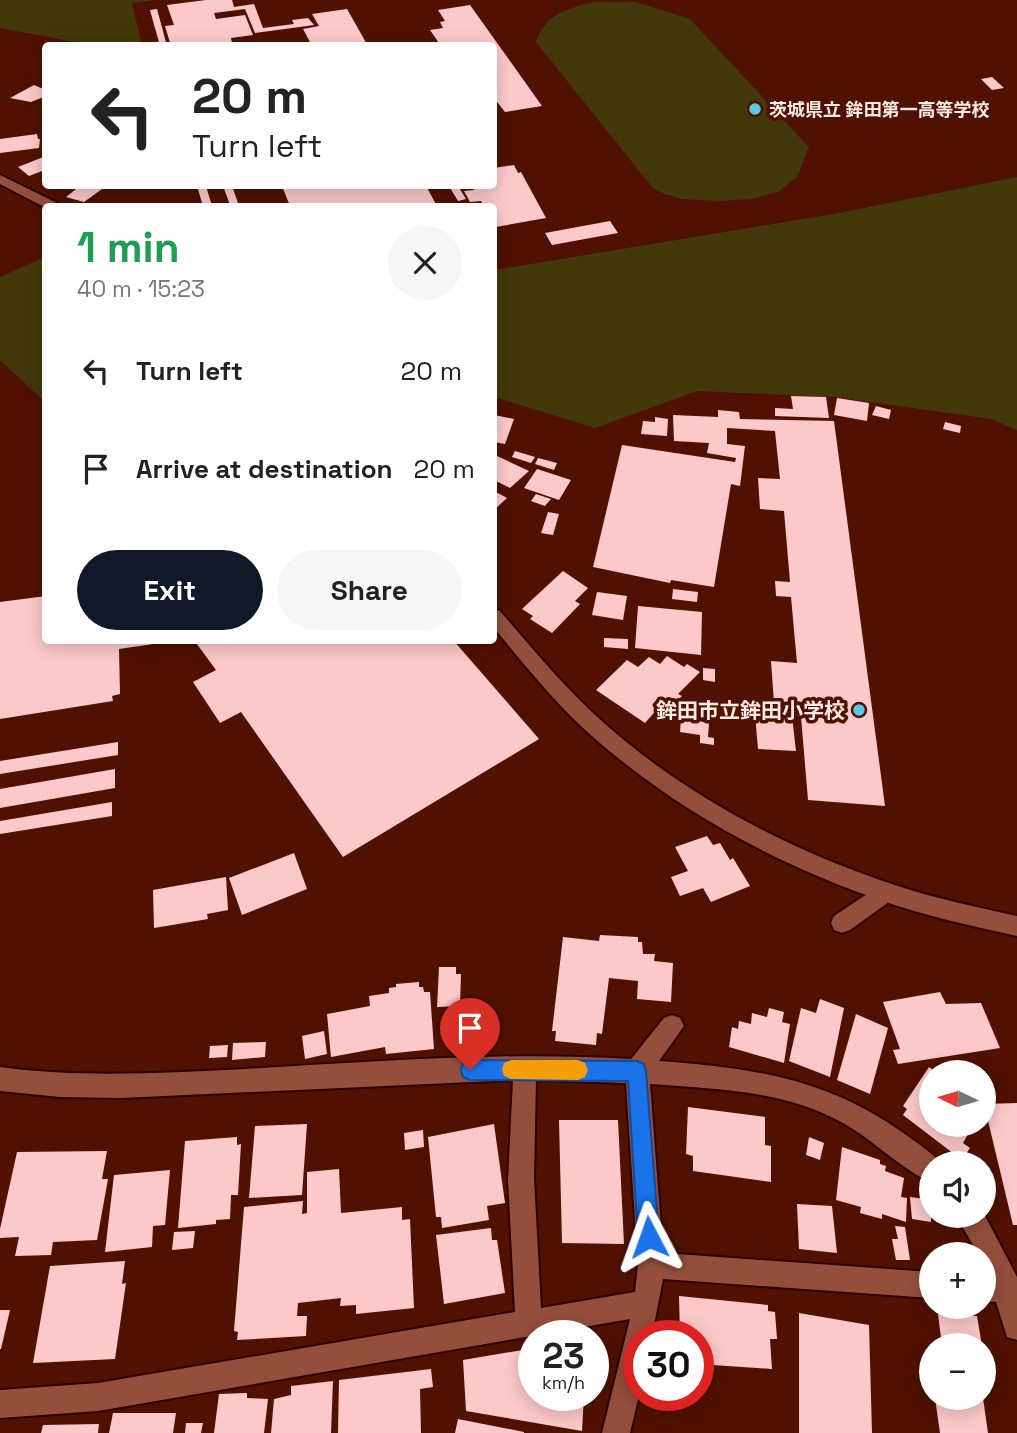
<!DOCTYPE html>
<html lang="en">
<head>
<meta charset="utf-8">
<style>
	body { margin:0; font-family:"Space Grotesk","Noto Sans JP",sans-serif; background:#f6f6f6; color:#222; height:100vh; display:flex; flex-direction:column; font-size:26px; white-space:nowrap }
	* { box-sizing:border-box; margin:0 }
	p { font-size:23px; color:#767676 }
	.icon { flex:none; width:38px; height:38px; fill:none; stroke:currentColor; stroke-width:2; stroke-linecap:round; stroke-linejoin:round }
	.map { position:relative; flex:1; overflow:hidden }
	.details { position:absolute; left:42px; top:203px; width:455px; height:441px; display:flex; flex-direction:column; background:#fff; border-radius:7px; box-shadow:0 4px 18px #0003 }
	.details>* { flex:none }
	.banner { position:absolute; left:42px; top:42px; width:455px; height:147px; border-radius:7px; box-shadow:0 4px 18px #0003; background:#fff; color:#222; overflow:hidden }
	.needle { width:46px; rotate:275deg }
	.controls { position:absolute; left:919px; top:1060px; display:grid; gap:14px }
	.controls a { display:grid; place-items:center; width:77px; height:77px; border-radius:50%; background:#fff; box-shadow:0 4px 18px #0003; font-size:35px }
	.speed { position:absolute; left:518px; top:1320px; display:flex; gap:14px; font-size:35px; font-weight:700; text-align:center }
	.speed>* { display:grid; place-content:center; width:91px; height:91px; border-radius:50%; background:#fff; box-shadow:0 4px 18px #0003; line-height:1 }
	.speed small { font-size:18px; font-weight:400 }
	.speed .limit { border:10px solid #d22; background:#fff; color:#111 }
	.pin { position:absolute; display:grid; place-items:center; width:60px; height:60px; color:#fff; margin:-72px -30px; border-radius:50% 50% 50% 0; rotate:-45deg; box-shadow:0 0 7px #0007 }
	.pin .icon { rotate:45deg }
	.me { position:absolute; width:77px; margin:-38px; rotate:356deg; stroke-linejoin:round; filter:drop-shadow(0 0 5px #0008) }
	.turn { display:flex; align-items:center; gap:24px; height:147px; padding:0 35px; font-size:32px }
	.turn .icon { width:91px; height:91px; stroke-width:2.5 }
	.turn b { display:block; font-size:49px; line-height:60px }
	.round { display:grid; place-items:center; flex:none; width:74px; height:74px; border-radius:37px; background:#f6f6f6 }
	.overview { display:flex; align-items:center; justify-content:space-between; height:119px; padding:0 35px }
	h1 { font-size:42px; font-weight:700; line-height:52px; color:#1e9e55 }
	.cta { display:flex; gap:14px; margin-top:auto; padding:14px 35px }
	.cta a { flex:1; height:80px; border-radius:42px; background:#111827; color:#fff; font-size:28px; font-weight:700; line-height:80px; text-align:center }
	.cta a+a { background:#f6f6f6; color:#222 }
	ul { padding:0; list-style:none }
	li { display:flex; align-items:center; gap:21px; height:98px; padding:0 35px }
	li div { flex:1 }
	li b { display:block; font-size:26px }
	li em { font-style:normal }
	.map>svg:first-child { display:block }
	.green { fill:#423809 }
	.building { fill:#fcc9ca }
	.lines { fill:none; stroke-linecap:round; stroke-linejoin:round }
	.minor-casing { stroke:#2e0100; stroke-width:4 }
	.tertiary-casing { stroke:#2e0100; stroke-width:4 }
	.minor { fill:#944f3c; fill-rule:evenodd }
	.tertiary { fill:#944f3c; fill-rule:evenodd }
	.route { fill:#1a73e8; stroke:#114b97; stroke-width:2 }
	.slow { fill:#f59e0b }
	.poi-dot { fill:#58c8e4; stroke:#511100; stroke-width:2.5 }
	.labels { text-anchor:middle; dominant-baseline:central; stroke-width:7; stroke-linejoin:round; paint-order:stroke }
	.far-poi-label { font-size:18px; font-weight:bold; fill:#fbeae5; stroke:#511100; text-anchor:start }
	.poi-label { font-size:21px; font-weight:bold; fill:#fbeae5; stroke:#511100; text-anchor:end }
</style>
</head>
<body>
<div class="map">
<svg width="1017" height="1433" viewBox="0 0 1017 1433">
	<rect width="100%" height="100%" fill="#511100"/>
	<path class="green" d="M0 0H156L132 3 141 42 86 44 0 28Z
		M595 2H636L690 19 809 147 797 177 780 191 752 199 719 201 681 199 665 194 652 187 536 42C545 14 568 8 595 2Z
		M1017 177V430L991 419 835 397 697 391 595 428 494 397V270L834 214Z
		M45 257V402L0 360V277Z"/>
	<path class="building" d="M206 0H232L234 7 254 4 263 28 294 24 292 20 308 18 314 25 255 33 245 9 214 13 216 19 245 15 253 35 231 38 232 43 212 46H171L165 26 174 25 167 5Z
		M470 5 542 106 505 112 494 98V46H453L451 42 439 43 430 30 443 28 440 22 445 21 438 10Z
		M157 9 167 46H160L150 10Z
		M347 9 368 46 311 44 303 29 319 26 312 14Z
		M992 77 1004 88 992 90 981 79Z
		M34 85 46 90V96L31 102 10 98Z
		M37 134 38 139H40L39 148 0 153V139Z
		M46 156V169L42 171 29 176 18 167Z
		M514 165 518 173 521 172 546 218 496 227 494 206H484L481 201 470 202 464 191 474 190 472 186H494V168Z
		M80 186H91L102 189 84 202 66 197Z
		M197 186H206L212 206H203Z
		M223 186H232L238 203 230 205Z
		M282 186H426L437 206H290Z
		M449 186H458L466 199 458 201Z
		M610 221 618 233 552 245 545 233Z
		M791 396 826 397 829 418 775 416V408L793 409Z
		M837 398 869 403 867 421 834 415Z
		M876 406 891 410 889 419 872 415Z
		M718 410 739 412 740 419 834 421 885 806 808 800 800 705 774 703 771 661 797 663 791 597 776 596 775 581 790 582 784 511 760 509 758 478 780 479 775 431 727 428V444L745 446 740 486 731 484 714 587 671 580 670 583 593 567 622 445 735 462 736 458 707 453 709 443 674 441 673 415 718 417Z
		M494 415 514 419 505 444 494 442Z
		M655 417 668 419 667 436 641 434 643 421 655 422Z
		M945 422 961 426 960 433 943 429Z
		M515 451 535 457 531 463 512 457Z
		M497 456 529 471 510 488 494 480V459Z
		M538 458 557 463 554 470 535 464Z
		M537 469 571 480 559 500 524 488Z
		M494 491 507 498 494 510Z
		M536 494 551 499 545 506 531 501Z
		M548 512 559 514 553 535 541 533Z
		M563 571 588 588 575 601 580 604 552 633 530 619 533 616 522 609Z
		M673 589 698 592 697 602 672 599Z
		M597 592 627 596 623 620 592 615Z
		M46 596V640L167 642 119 649 120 694 112 696 113 701 0 719V602Z
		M638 606 702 612 701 655 635 648Z
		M604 638 628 639V649L604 647Z
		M194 640H453L539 739 343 857 241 712 220 723 193 682 216 670Z
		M667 656 684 667 687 664 700 672 678 694 682 696 666 712 659 707 645 723 596 690 627 660 638 667 649 657 660 664Z
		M703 668 715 669V682L703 680Z
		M755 714 792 716 796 751 758 749Z
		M681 718 709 723 708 737 714 738V745L700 743V735L680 732Z
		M118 742V755L0 774V761Z
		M115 769V788L0 808V789Z
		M112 802V816L0 834V821Z
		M707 836 713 845 720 843 730 860 733 858 750 886 711 902 703 888 680 896 671 877 688 871 675 847Z
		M294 853 307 889 242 915 229 878Z
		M226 877 228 910 207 914 208 919 154 928 153 890Z
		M600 935 638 937V942H642L643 954H655L654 961 673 963 671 1002 637 999 638 981 609 978 602 1034 597 1033 596 1045 555 1041 556 1031H552L563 937 599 941Z
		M439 967H456V974H461L460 1006 437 1007Z
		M419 982V987H423L424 992H430L434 1049 386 1054 385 1047 331 1057 327 1014 370 1006 369 996 389 993V988L396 987V984Z
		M940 992 946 1004 981 1003 1000 1048 898 1064 893 1050 900 1049 883 1002Z
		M820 999 844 1008 830 1077 789 1061 801 1008 816 1013Z
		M769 1008 784 1012 782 1022 790 1024 784 1063 729 1047 732 1027 738 1029 739 1021 751 1024 752 1013 767 1017Z
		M856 1014 888 1028 870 1094 837 1080Z
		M324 1031 327 1054 305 1059 302 1036Z
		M266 1042 265 1057 232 1060 233 1043Z
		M228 1045 227 1057 209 1058 210 1046Z
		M929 1067 937 1073H931V1125H973L963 1143 970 1148 962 1160 903 1115 907 1109 903 1106Z
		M1017 1103V1225H1013L984 1104Z
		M688 1107 765 1117V1145L771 1146V1182L693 1171V1156L686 1154Z
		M559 1120H618L624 1244 562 1243Z
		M307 1124 302 1195 249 1198 255 1126Z
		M494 1124 505 1203 487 1206 489 1220 442 1228 441 1217H436L428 1137Z
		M423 1130 424 1147 405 1150 404 1133Z
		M237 1137V1145L241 1144 238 1195H231L230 1219 216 1220V1224L178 1228 185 1141Z
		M809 1137 824 1143 820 1160 806 1155Z
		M842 1147 880 1160V1164L886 1166 885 1171 904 1178 901 1197 907 1198 906 1222 882 1214V1219L860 1213 861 1207 836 1200Z
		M107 1151 102 1179H108L97 1240 53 1242 51 1255 15 1256 19 1237 0 1238V1229L17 1152Z
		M339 1169 341 1213 402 1207V1220L410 1219 414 1308 356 1314V1305L340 1306 341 1298 298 1303 297 1316H307L306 1336 237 1340 238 1332 234 1331 244 1207 303 1201 302 1214 307 1213V1172Z
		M170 1170 165 1225 153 1226 152 1247 105 1252 114 1175Z
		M910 1197 926 1199 927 1210H931V1222L912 1219Z
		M797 1204 832 1206 837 1253 799 1249Z
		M895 1226 905 1227 910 1260H896L892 1239H898Z
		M491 1228 492 1240H497L505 1293 444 1304 436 1235Z
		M195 1231 193 1248 172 1250 174 1232Z
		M125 1261 122 1284 126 1283 115 1359 33 1363 50 1266Z
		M679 1296 768 1305V1311L775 1312 777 1339H770L772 1369 698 1364V1335H680Z
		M0 1310H10L1 1349H0Z
		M799 1313 869 1325 872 1433H799Z
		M938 1314 977 1316 982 1346H942Z
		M534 1348V1395H584L582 1431 466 1411 463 1360Z
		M431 1369 433 1387 420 1389 421 1433H338L339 1380Z
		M333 1381 331 1433H271L274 1399 291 1395V1386Z
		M247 1393V1398L268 1399 264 1433H214L219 1394Z
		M935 1398H983L988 1433H940Z
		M113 1413H176L173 1433H109Z
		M458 1419 524 1432V1433H455Z
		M186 1423H203L201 1433H185Z
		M99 1424 98 1433H41L43 1425Z"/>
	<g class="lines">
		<defs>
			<path id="minor" d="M885 882 893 885 896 892 893 899 850 930 842 933 834 930 831 923 834 916Z
				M672 1015 680 1018 684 1026 659 1061C750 1068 822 1077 899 1130 913 1140 931 1151 941 1164H931V1182C902 1170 872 1139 843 1123 785 1090 715 1089 650 1084L663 1253 931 1272V1298L663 1279 652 1335H639V1395L630 1433H602L630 1319 98 1411 0 1418V1390L98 1383 515 1312 508 1179 513 1080 121 1098 60 1097 0 1091V1067C81 1078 162 1073 244 1069 372 1062 502 1051 631 1059L664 1018ZM536 1080 626 1083 638 1265 635 1292 541 1308 534 1179Z
				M984 1214 1017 1277V1340L1007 1337 996 1302 984 1301V1275H988L984 1255H979L956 1216H984Z"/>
			<path id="tertiary" d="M0 175 57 203 58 206 46 208 0 184Z
				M494 609 500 611C530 646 560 682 594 714 679 793 788 850 898 886 937 899 977 907 1017 916V936C982 928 948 921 914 911 794 875 674 812 582 727 550 697 522 662 494 628Z"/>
		</defs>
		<use href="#minor" class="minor-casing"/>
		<use href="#tertiary" class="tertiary-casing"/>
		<use href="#minor" class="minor"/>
		<use href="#tertiary" class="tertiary"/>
	</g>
	<path class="route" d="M470 1060 637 1061 644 1064 646 1071 659 1237 656 1245 649 1248 641 1245 638 1237 628 1081 470 1080 463 1077 461 1070 463 1063Z"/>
	<path class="slow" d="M511 1060H578L585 1063 588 1070 585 1077 578 1080 511 1079 504 1076 502 1069 504 1063Z"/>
	<g class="poi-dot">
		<circle cx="755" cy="109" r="7"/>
		<circle cx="859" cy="710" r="7"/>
	</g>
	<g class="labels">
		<g class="far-poi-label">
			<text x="769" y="109">茨城県立 鉾田第一高等学校</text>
		</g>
		<g class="poi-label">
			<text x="845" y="710">鉾田市立鉾田小学校</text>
		</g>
	</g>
</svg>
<div class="controls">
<a><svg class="needle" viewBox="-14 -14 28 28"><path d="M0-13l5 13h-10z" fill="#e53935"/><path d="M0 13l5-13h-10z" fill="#767676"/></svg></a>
<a><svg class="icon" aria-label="sound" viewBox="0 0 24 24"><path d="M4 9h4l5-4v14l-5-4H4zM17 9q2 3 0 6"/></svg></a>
<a>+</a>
<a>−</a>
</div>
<div class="speed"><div>23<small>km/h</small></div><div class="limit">30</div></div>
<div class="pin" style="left:470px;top:1070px;background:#d93025"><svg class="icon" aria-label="arrive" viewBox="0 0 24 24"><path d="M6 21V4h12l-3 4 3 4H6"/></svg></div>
<svg class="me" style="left:649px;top:1237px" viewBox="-20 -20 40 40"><path d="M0-17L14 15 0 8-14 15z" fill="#1a73e8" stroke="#fff" stroke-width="4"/></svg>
<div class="banner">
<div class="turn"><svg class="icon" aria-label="left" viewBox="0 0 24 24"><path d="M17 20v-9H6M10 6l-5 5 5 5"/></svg><div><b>20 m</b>Turn left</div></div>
</div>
<section class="details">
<div class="overview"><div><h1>1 min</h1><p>40 m · 15:23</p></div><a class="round"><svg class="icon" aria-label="close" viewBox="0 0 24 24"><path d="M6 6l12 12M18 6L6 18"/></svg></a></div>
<ul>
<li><svg class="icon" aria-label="left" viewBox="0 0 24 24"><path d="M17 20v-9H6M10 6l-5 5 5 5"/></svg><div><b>Turn left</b></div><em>20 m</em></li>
<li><svg class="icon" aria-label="arrive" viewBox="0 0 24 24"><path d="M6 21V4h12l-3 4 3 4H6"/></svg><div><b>Arrive at destination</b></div><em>20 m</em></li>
</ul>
<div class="cta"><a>Exit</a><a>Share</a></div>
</section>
</div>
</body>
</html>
